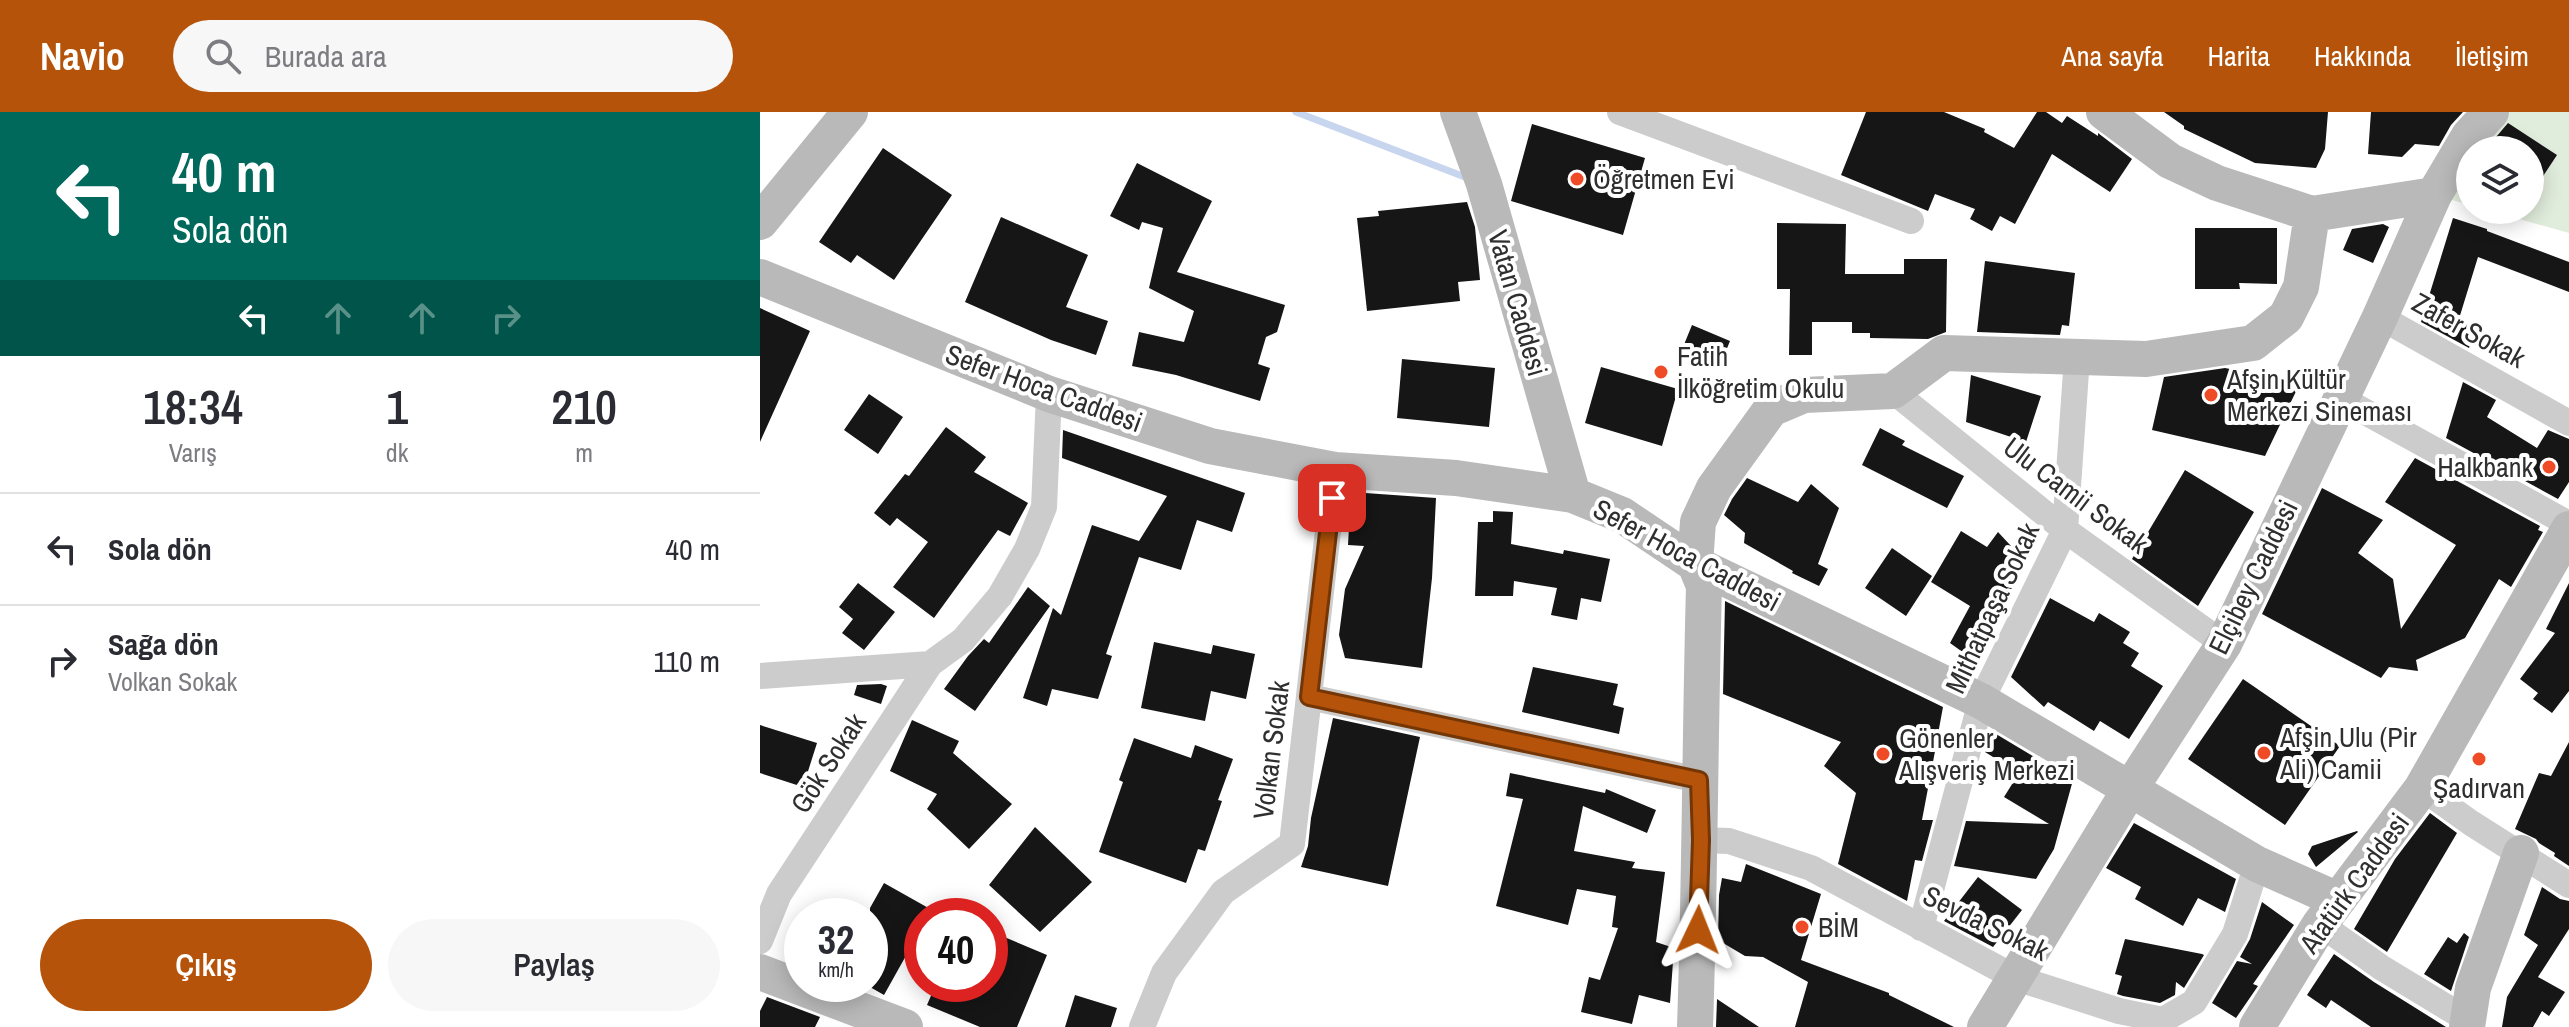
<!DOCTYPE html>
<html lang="tr">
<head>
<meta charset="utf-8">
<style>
	body { margin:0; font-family:"Archivo Narrow",sans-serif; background:#f7f7f7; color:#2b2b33; height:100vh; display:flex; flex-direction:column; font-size:30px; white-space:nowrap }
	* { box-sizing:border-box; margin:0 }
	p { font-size:26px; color:#7c7c81 }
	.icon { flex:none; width:44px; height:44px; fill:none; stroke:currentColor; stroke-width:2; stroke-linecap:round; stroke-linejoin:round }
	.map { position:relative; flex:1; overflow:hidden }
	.drawer { display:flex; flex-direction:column; background:#fff; width:760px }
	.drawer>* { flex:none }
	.banner { background:#00695c; color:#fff; overflow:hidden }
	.tools { position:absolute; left:1696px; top:24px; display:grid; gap:16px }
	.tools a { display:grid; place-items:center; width:88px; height:88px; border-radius:50%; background:#fff; box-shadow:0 4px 20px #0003; font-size:40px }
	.speed { position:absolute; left:24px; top:786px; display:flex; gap:16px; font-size:40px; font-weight:700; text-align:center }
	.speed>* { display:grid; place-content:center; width:104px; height:104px; border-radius:50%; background:#fff; box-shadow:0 4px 20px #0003; line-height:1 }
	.speed small { font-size:20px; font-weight:400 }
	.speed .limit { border:12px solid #d22; background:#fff; color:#111 }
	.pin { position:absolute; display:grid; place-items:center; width:68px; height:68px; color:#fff; margin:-34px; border-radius:16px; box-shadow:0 4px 12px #0006 }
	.me { position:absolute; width:88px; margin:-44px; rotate:2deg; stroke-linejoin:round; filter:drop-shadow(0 0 6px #0008) }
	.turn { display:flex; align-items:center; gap:28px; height:168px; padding:0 40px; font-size:36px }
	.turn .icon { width:104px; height:104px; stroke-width:2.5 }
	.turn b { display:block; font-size:56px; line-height:68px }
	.lanes { display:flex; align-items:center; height:76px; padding:0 40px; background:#0003; justify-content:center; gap:40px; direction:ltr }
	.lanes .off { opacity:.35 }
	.eta { display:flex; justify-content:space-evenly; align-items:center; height:136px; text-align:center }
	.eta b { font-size:48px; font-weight:600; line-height:56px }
	.primary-button { display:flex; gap:16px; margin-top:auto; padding:16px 40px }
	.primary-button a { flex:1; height:92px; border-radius:48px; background:#b45309; color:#fff; font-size:32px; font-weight:600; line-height:92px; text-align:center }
	.primary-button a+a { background:#f7f7f7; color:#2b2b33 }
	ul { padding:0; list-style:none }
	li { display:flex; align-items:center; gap:24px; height:112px; padding:0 40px; border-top:2px solid #e1e1e2 }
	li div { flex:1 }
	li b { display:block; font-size:30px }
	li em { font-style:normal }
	header { display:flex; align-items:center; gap:48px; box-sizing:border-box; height:112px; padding:0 40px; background:#b45309; color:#fff }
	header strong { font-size:38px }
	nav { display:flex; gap:44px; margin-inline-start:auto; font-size:28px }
	.search { width:560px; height:72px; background:#f7f7f7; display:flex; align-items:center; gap:20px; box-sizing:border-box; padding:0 28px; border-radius:44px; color:#7c7c81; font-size:30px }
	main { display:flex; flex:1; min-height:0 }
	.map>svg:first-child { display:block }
	.green { fill:#e1eddc }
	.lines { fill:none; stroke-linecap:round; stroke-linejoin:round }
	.stream { stroke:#c7d5ee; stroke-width:7 }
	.building { fill:#161616 }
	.street { stroke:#ccc; stroke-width:26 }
	.secondary { stroke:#b9b9b9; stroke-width:36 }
	.route-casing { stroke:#753606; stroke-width:20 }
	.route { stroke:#b45309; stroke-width:14 }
	.poi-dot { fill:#f04b27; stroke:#fff; stroke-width:3 }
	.labels { text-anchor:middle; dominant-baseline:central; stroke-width:8; stroke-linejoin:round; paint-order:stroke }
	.poi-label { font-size:28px; fill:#2f2f2f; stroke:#fff; text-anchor:start }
	.street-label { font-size:28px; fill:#2f2f2f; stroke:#fff }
</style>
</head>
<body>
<header>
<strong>Navio</strong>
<div class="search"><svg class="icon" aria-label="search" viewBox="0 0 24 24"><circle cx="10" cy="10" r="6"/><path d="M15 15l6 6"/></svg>Burada ara</div>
<nav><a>Ana sayfa</a><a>Harita</a><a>Hakkında</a><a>İletişim</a></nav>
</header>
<main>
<section class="drawer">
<div class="banner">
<div class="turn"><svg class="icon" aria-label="left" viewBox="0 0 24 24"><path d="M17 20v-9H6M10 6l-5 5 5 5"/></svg><div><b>40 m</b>Sola dön</div></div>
<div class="lanes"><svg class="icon" aria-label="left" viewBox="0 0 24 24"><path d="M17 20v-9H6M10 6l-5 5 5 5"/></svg><svg class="icon off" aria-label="ahead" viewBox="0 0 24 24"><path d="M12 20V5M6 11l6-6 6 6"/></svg><svg class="icon off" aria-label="ahead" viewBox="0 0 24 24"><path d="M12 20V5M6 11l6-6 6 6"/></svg><svg class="icon off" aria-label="right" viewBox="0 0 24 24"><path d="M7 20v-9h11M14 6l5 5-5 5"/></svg></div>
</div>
<div class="eta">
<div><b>18:34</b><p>Varış</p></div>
<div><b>1</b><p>dk</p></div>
<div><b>210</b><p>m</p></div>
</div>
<ul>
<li><svg class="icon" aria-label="left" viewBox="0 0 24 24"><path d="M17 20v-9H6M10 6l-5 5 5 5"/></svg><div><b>Sola dön</b></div><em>40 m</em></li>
<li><svg class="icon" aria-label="right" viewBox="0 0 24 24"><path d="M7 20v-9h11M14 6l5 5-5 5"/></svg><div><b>Sağa dön</b><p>Volkan Sokak</p></div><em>110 m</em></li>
</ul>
<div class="primary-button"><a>Çıkış</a><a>Paylaş</a></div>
</section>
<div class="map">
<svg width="1809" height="915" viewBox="0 0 1809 915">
	<rect width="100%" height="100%" fill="#fff"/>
	<path class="green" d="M1731 0H1809V121L1727 98H1770V38H1710V93L1674 83Z"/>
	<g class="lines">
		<path class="stream" d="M536 0 710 67"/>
	</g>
	<path class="building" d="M1106 0H1184L1225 17 1224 20 1254 36 1277 0H1286L1302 11 1307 4 1338 24V21L1372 47 1350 80 1292 42 1255 112 1240 104 1232 119 1210 107 1215 97 1175 82 1168 99 1081 63Z
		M1404 0H1568L1565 37 1556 56 1495 51 1424 17V14Z
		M1611 0H1703L1691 13 1679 34 1655 32 1642 45 1608 42Z
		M1748 11 1797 43 1770 84V38H1725Z
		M772 12 885 46 863 123 751 89Z
		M123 36 192 83 134 168 97 143 91 151 59 130Z
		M377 51 452 89 417 160 525 193 517 220 506 225 498 252 510 256 500 289 416 263 372 254 379 220 424 230 434 199 389 176 403 116 382 110 379 118 350 104Z
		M707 90 715 115 720 168 698 170 700 189 607 199 597 106 619 104 618 99Z
		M241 105 328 143 306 195 348 209 336 243 291 228 205 190Z
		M1693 106 1727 117V119L1809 150V180L1718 145 1698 210 1716 215 1709 236 1661 210Z
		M1017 111 1086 112 1085 162H1144V147H1187L1186 220 1168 227 1110 226V221H1092V210H1052V243H1029L1030 177H1017Z
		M1623 112 1629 115 1613 151 1583 138 1592 117Z
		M1435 116H1517V172L1479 171 1480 177H1435Z
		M1225 149 1315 161 1309 214 1302 213 1300 223 1217 220Z
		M0 196 50 219 0 330Z
		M932 213 970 229 959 256 921 240Z
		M642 247 735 256 729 315 637 306Z
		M841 255 918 277 902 334 825 311Z
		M1465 256 1540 271 1505 344 1392 318 1404 265Z
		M1211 263 1281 284 1266 330 1206 310Z
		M1703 270 1736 288 1727 305 1777 336 1788 318 1809 327V370L1798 387 1686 326Z
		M109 282 143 305 118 342 84 318Z
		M186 315 226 345 214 360 268 391 250 424 238 418 174 506 133 475 168 430 137 406 130 414 114 401 145 362 149 364Z
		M1120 316 1145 329 1142 333 1204 364 1187 396 1102 353Z
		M303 318 485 381 472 420 437 408 421 458 379 445 346 542 352 544 338 587 292 577 287 594 263 586 293 496 301 503 332 413 379 429 407 384 302 346Z
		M1655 346 1780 414 1778 418 1783 420 1751 475 1739 467 1705 526 1656 548 1658 559 1629 555 1621 566 1502 502 1562 376 1623 408 1598 441 1633 467 1641 517 1696 433 1625 390Z
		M1425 358 1494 400 1438 494 1372 447Z
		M987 366 1038 390 1051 372 1079 396 1058 452 1068 457 1059 474 1032 461 1033 459 984 431 985 421 964 403 972 387Z
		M591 380 676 386 672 466 662 556 585 546 579 523 585 477 604 434 588 433Z
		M733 399 753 400 751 432 803 442 804 438 850 447 841 490 821 486 817 508 791 503 797 476 754 469 753 484H715L718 410H733Z
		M1201 419 1227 435 1238 420 1251 434 1272 436 1215 549 1190 531 1210 494 1171 470Z
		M1132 436 1172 464 1146 504 1105 476Z
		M98 471 135 500 104 538 82 521 93 507 79 495Z
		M1809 471V579L1792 601 1773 587 1778 581 1760 567 1795 521 1786 517Z
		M268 475 290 494 215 599 184 577 208 544 224 527 229 531Z
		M1290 486 1334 510 1339 501 1370 520 1363 531 1379 541 1371 554 1403 574 1369 627 1340 609 1334 619 1288 590 1284 595 1251 565Z
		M965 489 1183 595 1178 622 1173 632 1176 634 1162 708H1173L1162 749 1155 748 1147 789 1078 752 1096 681 1064 654 1081 630 963 582Z
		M394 530 451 542 453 533 495 542 486 587 451 579 445 609 381 596Z
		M773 555 858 572 853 593 864 596 859 622 762 600Z
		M1483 567 1580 634 1525 713 1428 647Z
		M121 572 127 574 121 592 94 583 97 573Z
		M573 606 660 625 628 774 541 755 548 734 551 706Z
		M152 608 199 629 193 641 252 692 209 737 167 697 177 682 130 659Z
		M0 613 57 631 43 675 0 661Z
		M1236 622 1313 668 1294 737 1276 767 1194 754 1206 709 1289 712 1244 685 1259 661 1225 640Z
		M374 626 431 646 435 633 473 647 458 688 462 689 445 739 438 737 426 771 339 740 363 670 359 668Z
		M1809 630V754L1794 744 1795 741 1779 731 1776 727 1755 717 1779 661 1791 664Z
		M750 661 845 681 846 677 896 698 887 721 823 694 814 739 875 750 872 756 905 760 896 830 914 836 910 891 879 883 872 912 821 900 829 865 840 868 858 816 852 815 856 784 817 777 808 813 736 794 763 687 746 684Z
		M1670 701 1697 721 1627 840 1594 817 1635 747Z
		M1374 711 1476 767 1465 800 1438 786 1423 814 1375 787 1381 775 1346 756Z
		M275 715 332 770 280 820 229 773Z
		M1597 719 1598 720 1556 755 1548 742 1552 734Z
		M986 752 1061 782 1041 848 1129 881V883L1194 915H1035L1048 870 1003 845 985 844 958 828 959 783 962 766 981 770Z
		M1218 765 1262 798 1233 835 1184 809Z
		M124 771 172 798 168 804H162V815L124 883 110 875V796Z
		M1782 775 1800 787 1809 789V817L1778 865 1805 880 1789 904 1782 899 1773 915H1742L1747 885 1778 833 1764 823Z
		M1502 790 1534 813 1493 872 1498 874 1476 906 1452 891 1477 849 1492 852 1480 845 1490 827Z
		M230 819 287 843 257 915H220L167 893 176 872H230Z
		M1704 821 1709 825 1691 879 1664 862 1688 825 1697 831Z
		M1365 827 1442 842 1444 843 1424 876 1416 870 1415 883 1400 891 1363 884 1357 882 1362 864 1355 862Z
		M1574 842 1614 870 1686 915H1611L1571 888 1566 896 1547 883Z
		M315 883 357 896 351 915H305Z
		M7 885 60 905 55 915H0V899Z
		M957 887 999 915H956Z"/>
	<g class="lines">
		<path class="street" d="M860 0 1151 109
			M1620 205 1809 311
			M1133 279 1305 418 1464 532
			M1580 286 1809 412
			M0 564 170 552
			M549 585 939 668
			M1662 676 1711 711 1809 773
			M941 728 969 729 1051 756 1256 866 1359 899 1403 908 1434 890 1475 822 1497 752
			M1560 812 1622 856 1708 908
			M1161 816 1221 589 1305 418 1317 245
			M0 829 19 782 170 552 203 528 240 484 267 437 284 395 289 282
			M382 915 404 861 463 780 532 732 575 358"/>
		<path class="secondary" d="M698 0 724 72 813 383
			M1344 0 1410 49 1457 71 1552 102 1674 83
			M0 110 90 0
			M0 165 289 282 450 334 575 358 696 366 813 383 862 403 935 452 1221 589 1497 752 1578 788
			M0 860 145 915
			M935 915C940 768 940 621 944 474L935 452 938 410 954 376 1011 297 1044 283 1133 279 1184 241 1386 247 1493 231 1526 205 1541 175 1552 102
			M1225 915 1370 677 1464 532 1620 205 1674 83 1709 24 1731 0
			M1497 915 1560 812 1662 676 1809 417
			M1707 915 1713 876 1761 741"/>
	</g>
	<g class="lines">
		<defs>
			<path id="route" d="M572 386 549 585 939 668 941 728 938 818"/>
		</defs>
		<use href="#route" class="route-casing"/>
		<use href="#route" class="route"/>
	</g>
	<g class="poi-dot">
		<circle cx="817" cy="67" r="8"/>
		<circle cx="901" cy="260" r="8"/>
		<circle cx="1451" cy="283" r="8"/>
		<circle cx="1789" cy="355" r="8"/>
		<circle cx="1504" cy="641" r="8"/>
		<circle cx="1123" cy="642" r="8"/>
		<circle cx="1719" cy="647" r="8"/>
		<circle cx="1042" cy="815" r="8"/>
	</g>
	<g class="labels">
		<g class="poi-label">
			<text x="833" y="67">Öğretmen Evi</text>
			<text x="917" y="244">Fatih<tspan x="917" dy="32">İlköğretim Okulu</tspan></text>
			<text x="1467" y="267">Afşin Kültür<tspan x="1467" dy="32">Merkezi Sineması</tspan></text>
			<text x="1773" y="355" text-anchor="end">Halkbank</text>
			<text x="1520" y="625">Afşin Ulu (Pir<tspan x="1520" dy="32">Ali) Camii</tspan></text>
			<text x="1139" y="626">Gönenler<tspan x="1139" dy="32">Alışveriş Merkezi</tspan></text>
			<text x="1719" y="676" text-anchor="middle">Şadırvan</text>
			<text x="1058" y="815">BİM</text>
		</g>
		<g class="street-label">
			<text transform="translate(758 191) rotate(74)">Vatan Caddesi</text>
			<text transform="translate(1709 218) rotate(29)">Zafer Sokak</text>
			<text transform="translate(284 276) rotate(20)">Sefer Hoca Caddesi</text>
			<text transform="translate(1316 383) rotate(37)">Ulu Camii Sokak</text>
			<text transform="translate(927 443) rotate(28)">Sefer Hoca Caddesi</text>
			<text transform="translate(1493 465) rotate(-64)">Elçibey Caddesi</text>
			<text transform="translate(1232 496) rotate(-65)">Mithatpaşa Sokak</text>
			<text transform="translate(511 638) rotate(-83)">Volkan Sokak</text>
			<text transform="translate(68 651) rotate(-57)">Gök Sokak</text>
			<text transform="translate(1594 771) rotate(-54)">Atatürk Caddesi</text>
			<text transform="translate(1226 811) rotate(26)">Sevda Sokak</text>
		</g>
	</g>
</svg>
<div class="tools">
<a><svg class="icon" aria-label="layers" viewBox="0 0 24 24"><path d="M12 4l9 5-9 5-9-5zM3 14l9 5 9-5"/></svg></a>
</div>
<div class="speed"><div>32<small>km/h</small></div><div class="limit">40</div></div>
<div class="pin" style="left:572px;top:386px;background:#d93025"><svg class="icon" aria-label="arrive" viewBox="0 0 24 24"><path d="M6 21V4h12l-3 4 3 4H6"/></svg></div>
<svg class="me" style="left:938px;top:818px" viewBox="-20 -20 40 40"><path d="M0-17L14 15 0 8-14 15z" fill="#b45309" stroke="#fff" stroke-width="4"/></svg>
</div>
</main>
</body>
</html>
